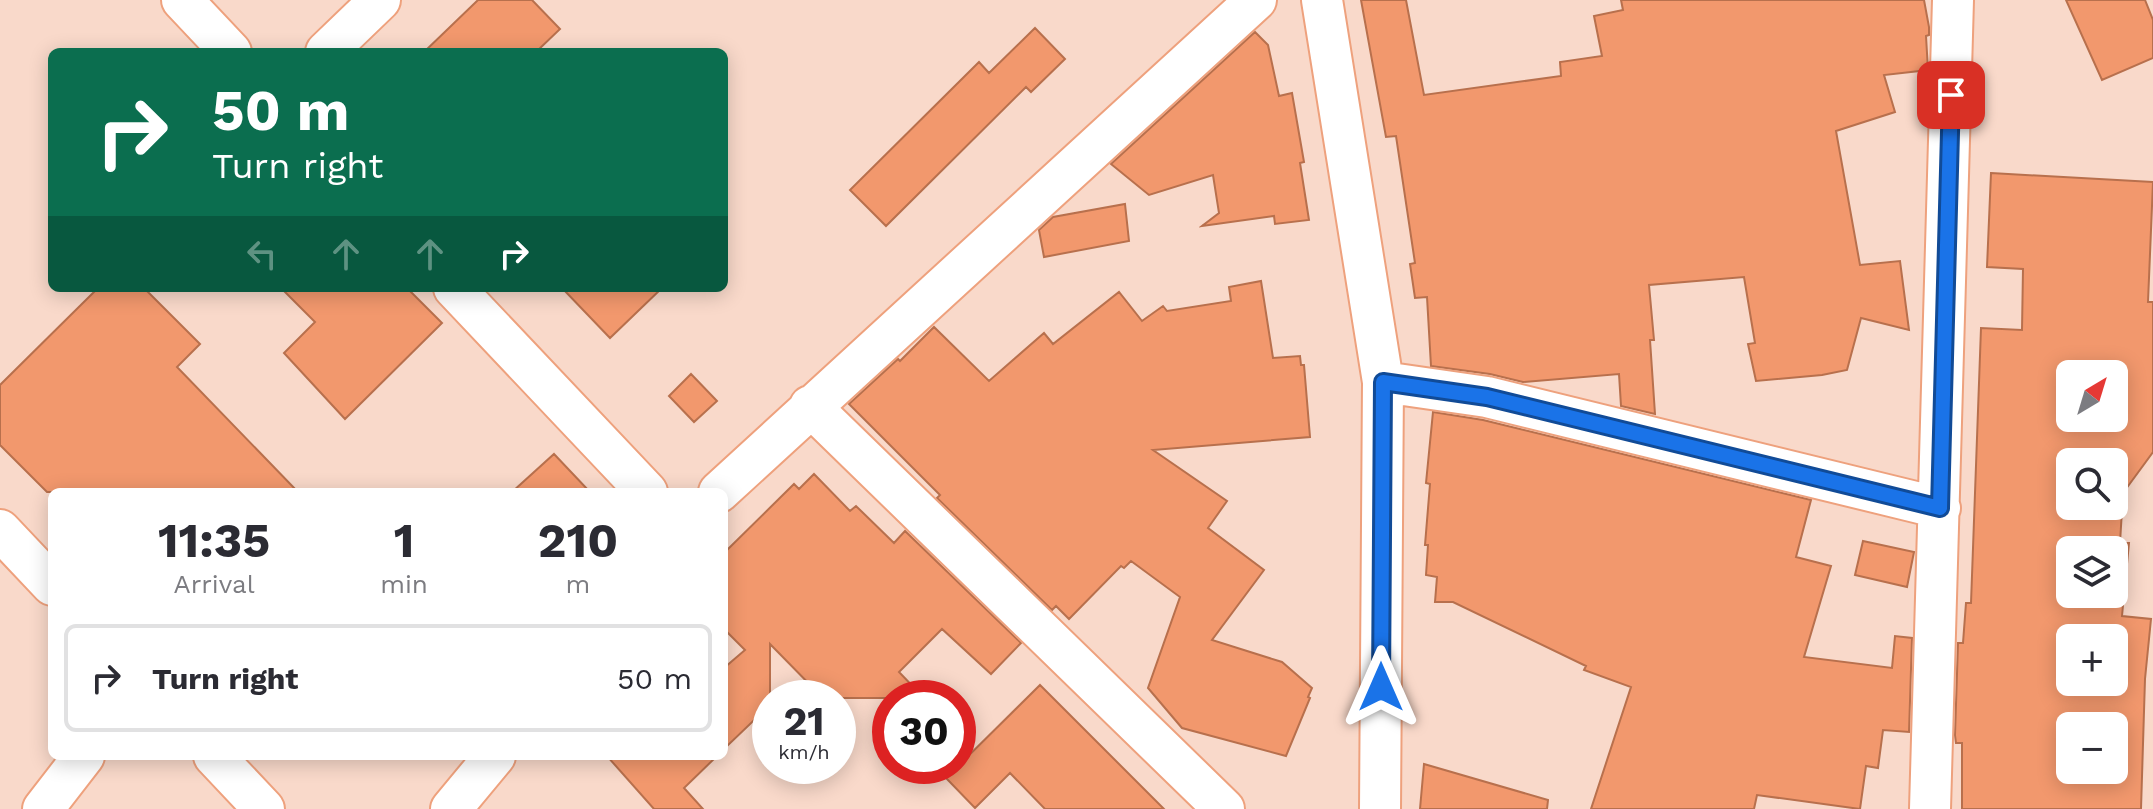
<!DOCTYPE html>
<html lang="en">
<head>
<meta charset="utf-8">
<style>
	body { margin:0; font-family:"Work Sans",sans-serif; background:#f2f2f3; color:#2b2b33; height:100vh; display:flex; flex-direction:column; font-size:30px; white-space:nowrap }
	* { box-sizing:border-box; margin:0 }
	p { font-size:26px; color:#7c7c81 }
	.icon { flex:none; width:44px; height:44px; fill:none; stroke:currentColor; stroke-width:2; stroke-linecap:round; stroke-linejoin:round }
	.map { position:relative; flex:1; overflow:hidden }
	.side { position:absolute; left:48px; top:488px; width:680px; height:272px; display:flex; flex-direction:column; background:#fff; border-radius:12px; box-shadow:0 4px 20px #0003 }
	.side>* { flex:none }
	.guide { position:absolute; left:48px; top:48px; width:680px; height:244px; border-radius:12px; box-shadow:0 4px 20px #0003; background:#0b6e4f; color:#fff; overflow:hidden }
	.needle { width:52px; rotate:38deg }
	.controls { position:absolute; left:2056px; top:360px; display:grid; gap:16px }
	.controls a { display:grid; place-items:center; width:72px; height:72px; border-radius:12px; background:#fff; box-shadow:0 4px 20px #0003; font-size:40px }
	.speed { position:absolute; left:752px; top:680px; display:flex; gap:16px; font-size:40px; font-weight:700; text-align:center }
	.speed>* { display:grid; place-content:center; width:104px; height:104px; border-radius:50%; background:#fff; box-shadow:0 4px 20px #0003; line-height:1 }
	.speed small { font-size:20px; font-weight:400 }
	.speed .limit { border:12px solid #d22; background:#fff; color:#111 }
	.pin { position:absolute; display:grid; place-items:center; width:68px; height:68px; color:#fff; margin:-34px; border-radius:16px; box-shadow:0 4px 12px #0006 }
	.me { position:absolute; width:88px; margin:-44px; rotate:0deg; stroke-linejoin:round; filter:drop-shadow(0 0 6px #0008) }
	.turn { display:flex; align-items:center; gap:28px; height:168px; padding:0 32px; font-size:36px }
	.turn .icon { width:104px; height:104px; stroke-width:2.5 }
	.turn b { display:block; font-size:56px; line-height:68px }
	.lanes { display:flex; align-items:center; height:76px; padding:0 32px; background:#0003; justify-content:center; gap:40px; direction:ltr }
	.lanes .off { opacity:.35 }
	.eta { display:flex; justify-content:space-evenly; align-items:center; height:136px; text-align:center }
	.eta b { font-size:48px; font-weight:700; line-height:56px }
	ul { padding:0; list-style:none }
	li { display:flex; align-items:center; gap:24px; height:108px; margin:0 16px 12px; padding:0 16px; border:4px solid #e1e1e2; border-radius:12px }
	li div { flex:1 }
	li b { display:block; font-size:30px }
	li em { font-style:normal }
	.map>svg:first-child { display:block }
	.building { fill:#f2986d; stroke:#b8704d; stroke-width:2; fill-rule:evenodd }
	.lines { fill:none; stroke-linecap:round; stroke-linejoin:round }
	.minor-casing { stroke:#eea17d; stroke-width:44 }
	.minor { stroke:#fff; stroke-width:40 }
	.route-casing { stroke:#114b97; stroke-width:20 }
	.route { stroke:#1a73e8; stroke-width:14 }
</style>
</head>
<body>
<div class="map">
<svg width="2153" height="809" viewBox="0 0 2153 809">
	<rect width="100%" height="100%" fill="#f9d9ca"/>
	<path class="building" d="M478 0H532L560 29 536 52H424Z
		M1361 0H1406L1424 95 1561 76 1560 62 1602 56 1594 16 1623 10 1621 0H1924L1929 27V35L1926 36 1928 70 1884 75 1895 112 1836 131 1860 265 1900 261 1909 330 1861 318 1847 370 1822 375 1756 381 1748 344 1755 343 1744 277 1649 285 1654 340H1650L1655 414 1621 406 1619 374 1523 382 1490 374 1431 366 1427 297 1415 298 1410 264 1415 263 1396 136 1386 137Z
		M2066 0H2145L2153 20V58L2102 80Z
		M1035 28 1065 59 1031 92 1026 87 886 226 850 190 979 62 989 73Z
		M1255 32 1268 45 1279 96 1292 93 1304 162 1300 163 1309 220 1275 224 1274 216 1202 226 1219 213 1213 175 1149 195 1111 164Z
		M1991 173 2153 182 2148 302H2153V452L2123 493 2120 543H2129L2122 616 2151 619 2145 679 2141 809H1962V743H1956L1955 735 1958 643H1963L1966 603H1971L1981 328 2022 330 2023 269 1987 267ZM2070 374H2114V418H2070ZM2070 462H2114V506H2070ZM2070 550H2114V594H2070ZM2070 638H2114V682H2070ZM2070 726H2114V770H2070Z
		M1125 204 1129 241 1044 257 1039 230 1053 217Z
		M1261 281 1273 358 1300 356 1301 365H1304L1310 437 1153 450 1227 501 1208 528 1264 570 1212 640 1282 662 1312 688 1308 697 1310 698 1286 756 1182 728 1148 688 1180 597 1131 561 1124 568 1121 566 1069 619 1056 606 1052 610 937 498 940 495 849 404 898 359 900 361 934 327 989 381 1044 333 1053 344 1119 292 1142 321 1163 306 1167 311 1231 301 1229 287Z
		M98 288H144L200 344 177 367 298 492H47L0 445V385Z
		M281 288H407L442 323 345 419 284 353 315 322Z
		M562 288H662L610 338Z
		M691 374 717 401 694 422 669 396Z
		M1433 412 1483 420 1811 500 1796 557 1831 566 1804 657 1892 668 1895 636 1912 638 1909 732 1883 730 1878 768 1866 766 1860 809 1757 795 1754 809H1591L1631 687 1584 670 1586 666 1453 602H1435L1437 577 1426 575 1428 545H1425L1430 484 1426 483Z
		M554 454 590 492H512Z
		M814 474 850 511 856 506 894 543 905 531 1021 643 991 674 942 629 899 672 924 698H841L838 701V698H823L770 644V705L724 749V668L745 650 724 629V553L794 484 799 489Z
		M1863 541 1914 552 1907 587 1855 575Z
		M1040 685 1164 809H1045L1010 773 975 808 946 778Z
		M607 756H717L684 788 703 809H654Z
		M1424 764 1548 800 1547 809H1420Z"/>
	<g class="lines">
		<defs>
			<path id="minor" d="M182 0 231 52
				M1322 0 1383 382 1380 809
				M326 52 380 0
				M454 288 647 492
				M1383 382 1487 397 1940 508
				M810 406 1224 809
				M719 492 1256 0
				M0 530 52 585
				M214 756 264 809
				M43 809 84 756
				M451 809 495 756
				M1930 809 1953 0"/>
		</defs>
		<use href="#minor" class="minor-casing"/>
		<use href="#minor" class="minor"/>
	</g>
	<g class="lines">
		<defs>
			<path id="route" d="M1381 687 1383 382 1487 397 1940 508 1951 95"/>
		</defs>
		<use href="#route" class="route-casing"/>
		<use href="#route" class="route"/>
	</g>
</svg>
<div class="controls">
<a><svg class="needle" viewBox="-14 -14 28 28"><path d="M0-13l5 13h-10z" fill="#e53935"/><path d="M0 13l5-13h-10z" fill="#7c7c81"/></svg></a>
<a><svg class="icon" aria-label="search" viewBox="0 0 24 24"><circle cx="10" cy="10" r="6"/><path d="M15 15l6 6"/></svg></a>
<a><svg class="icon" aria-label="layers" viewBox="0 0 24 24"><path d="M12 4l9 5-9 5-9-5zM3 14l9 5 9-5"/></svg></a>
<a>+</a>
<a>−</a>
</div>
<div class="speed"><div>21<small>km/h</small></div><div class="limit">30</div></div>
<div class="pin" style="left:1951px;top:95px;background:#d93025"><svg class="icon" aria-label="arrive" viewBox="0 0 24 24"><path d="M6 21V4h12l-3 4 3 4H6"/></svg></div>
<svg class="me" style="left:1381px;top:687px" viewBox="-20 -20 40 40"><path d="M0-17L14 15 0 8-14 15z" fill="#1a73e8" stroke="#fff" stroke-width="4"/></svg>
<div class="guide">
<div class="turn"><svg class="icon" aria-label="right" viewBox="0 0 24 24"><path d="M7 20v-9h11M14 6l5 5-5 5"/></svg><div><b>50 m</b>Turn right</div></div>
<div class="lanes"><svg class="icon off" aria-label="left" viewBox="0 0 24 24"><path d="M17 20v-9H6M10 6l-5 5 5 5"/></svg><svg class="icon off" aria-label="ahead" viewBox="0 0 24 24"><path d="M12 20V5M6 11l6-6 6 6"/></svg><svg class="icon off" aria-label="ahead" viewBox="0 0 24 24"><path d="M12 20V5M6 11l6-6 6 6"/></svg><svg class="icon" aria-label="right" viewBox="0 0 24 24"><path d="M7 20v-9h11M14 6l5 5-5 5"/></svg></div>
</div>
<section class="side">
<div class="eta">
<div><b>11:35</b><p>Arrival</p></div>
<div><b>1</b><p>min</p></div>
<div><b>210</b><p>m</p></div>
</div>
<ul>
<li><svg class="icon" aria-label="right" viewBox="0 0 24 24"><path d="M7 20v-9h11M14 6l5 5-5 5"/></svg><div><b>Turn right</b></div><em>50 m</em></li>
</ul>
</section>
</div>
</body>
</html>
